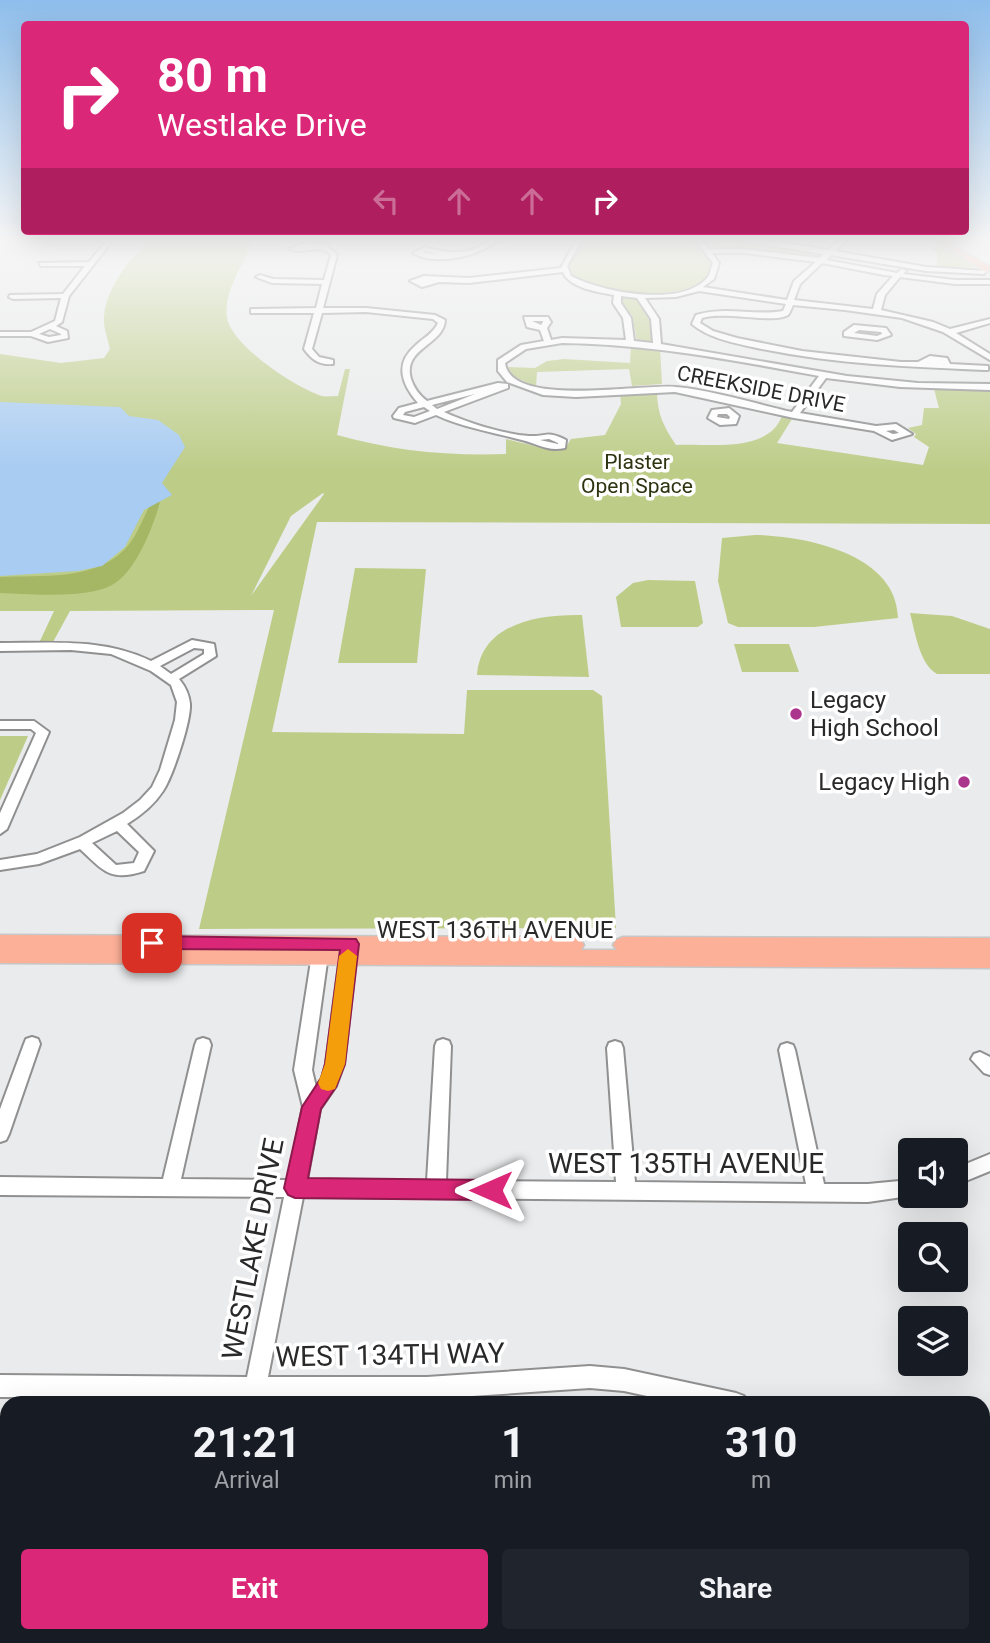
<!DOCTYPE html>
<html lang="en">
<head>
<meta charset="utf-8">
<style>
	body { margin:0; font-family:Roboto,sans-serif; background:#20242c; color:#f1f3f6; height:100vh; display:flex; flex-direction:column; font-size:26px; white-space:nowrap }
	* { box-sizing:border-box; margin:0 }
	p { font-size:23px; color:#9ea1a6 }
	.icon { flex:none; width:38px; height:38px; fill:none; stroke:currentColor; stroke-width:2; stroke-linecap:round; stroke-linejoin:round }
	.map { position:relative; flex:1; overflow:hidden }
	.details { position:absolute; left:0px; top:1396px; width:990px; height:247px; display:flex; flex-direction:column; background:#171b24; border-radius:21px 21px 0 0; box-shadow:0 7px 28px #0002 }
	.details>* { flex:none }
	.guide { position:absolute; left:21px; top:21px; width:948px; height:214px; border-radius:7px; box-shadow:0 7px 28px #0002; background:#db2777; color:#fff; overflow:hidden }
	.tools { position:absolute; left:898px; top:1138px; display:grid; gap:14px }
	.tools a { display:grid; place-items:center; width:70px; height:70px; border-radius:7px; background:#171b24; box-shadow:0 7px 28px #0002; font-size:35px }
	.pin { position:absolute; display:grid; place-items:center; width:60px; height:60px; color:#fff; margin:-30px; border-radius:14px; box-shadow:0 4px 10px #0006 }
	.me { position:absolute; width:77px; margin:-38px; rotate:270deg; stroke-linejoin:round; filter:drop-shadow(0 0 5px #0008) }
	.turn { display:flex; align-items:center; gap:24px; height:147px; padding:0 21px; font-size:32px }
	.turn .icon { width:91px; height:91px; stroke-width:2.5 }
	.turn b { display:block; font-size:49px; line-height:60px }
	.lanes { display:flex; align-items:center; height:66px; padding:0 21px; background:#0003; justify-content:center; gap:35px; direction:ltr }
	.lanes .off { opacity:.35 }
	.eta { display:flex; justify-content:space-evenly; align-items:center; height:119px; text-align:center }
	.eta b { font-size:42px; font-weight:700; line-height:49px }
	.cta { display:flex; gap:14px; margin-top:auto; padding:14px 21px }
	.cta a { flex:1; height:80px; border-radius:7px; background:#db2777; color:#fff; font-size:28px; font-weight:700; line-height:80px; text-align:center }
	.cta a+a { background:#20242c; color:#f1f3f6 }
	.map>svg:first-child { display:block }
	.green { fill:#bdcd88; fill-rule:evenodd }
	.forest { fill:#a5b764 }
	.water { fill:#a8ccf2 }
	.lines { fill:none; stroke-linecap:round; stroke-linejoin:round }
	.minor-casing { stroke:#909091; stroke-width:4 }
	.major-casing { stroke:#c7c7c8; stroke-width:3 }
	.minor { fill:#fff; fill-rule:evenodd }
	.major { fill:#fdb098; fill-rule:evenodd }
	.route { fill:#db2777; stroke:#8e194d; stroke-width:2 }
	.slow { fill:#f59e0b }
	.poi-dot { fill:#ab358d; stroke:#fff; stroke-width:2.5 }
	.labels { text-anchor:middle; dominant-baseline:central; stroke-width:7; stroke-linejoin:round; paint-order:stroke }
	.far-street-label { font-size:21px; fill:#29292a; stroke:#fff }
	.far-park-label { font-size:21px; fill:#2d3410; stroke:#fff }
	.poi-label { font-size:24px; fill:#29292a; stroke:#fff; text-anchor:start }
	.street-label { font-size:24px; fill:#29292a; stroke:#fff }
	.near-street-label { font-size:28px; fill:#29292a; stroke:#fff }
</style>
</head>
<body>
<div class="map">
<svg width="990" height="1643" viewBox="0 0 990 1643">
	<rect width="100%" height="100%" fill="#eaebec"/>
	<path class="green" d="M152 240H250L251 246C241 268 223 293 227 318 232 346 296 388 322 396 327 397 333 396 338 396L345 369H350L337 435C394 451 447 456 506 454V439L555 451 566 447 571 439 605 435 621 404 620 393 657 391C657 414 664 427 676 445 711 443 767 454 782 416L792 419 777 443 923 465 929 447 914 437 916 434 908 428 922 425 924 408H939L934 389 990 390V524L317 522 272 732 464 734 467 690H593L602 696 616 928 199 929 274 610 70 611 53 642 40 641 54 611H0V354L61 363 104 358 110 349C108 339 103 327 104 317 106 288 130 257 152 240ZM323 493 324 494 251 596 291 516Z
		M585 240H695C699 245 706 251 709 257 728 298 636 295 617 292 601 290 583 283 570 275L567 267Z
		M724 240 825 255 815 260 747 249H717L708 243Z
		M945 246 978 267 937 268V253L930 247Z
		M627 298 637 299 654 322 651 329 653 342 637 341 632 315 622 306 621 299Z
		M631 346 660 348 662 384 632 386 629 369 537 372 536 387 513 376 508 367 535 368 547 361 564 359 630 363Z
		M755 535C806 536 897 554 898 618L814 627H738L728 623 718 581 722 538Z
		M355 568 426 569 417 663H338Z
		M648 580 695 581 703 623 698 627H621L616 597 633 583Z
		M910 613 952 616 990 629V674H937C919 664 915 631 910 613Z
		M582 615 589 677 477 675C481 623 539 614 582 615Z
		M734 644H789L799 672H742Z
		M0 736H28L0 800Z"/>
	<path class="forest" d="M160 502C153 527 136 572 112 585 87 599 29 594 0 593V577C41 575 93 581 124 550 136 539 143 518 151 503Z"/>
	<path class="water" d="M0 402 120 407 129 416 158 420 179 435 185 447 162 483 172 495 144 510 125 547 102 566 78 571 0 576Z"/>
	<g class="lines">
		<defs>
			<path id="minor" d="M103 240H109L110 244 69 296 62 322 56 326 67 331 68 338 48 342 31 336H0V332H31L55 321 61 298 13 299 9 297 10 295 63 294 85 266H41L39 263 89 262 104 244ZM50 329 61 334V335L49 337 39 334Z
				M305 240 325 244 337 255 323 308H366L435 315 445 320C444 345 402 348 411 379 414 388 419 395 427 401L498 383 508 384V388L444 412C468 423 503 434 529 436 548 437 545 430 566 440L565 448C548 452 538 444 522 440 493 432 464 428 436 415L415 423 394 418 393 416 399 408 418 403C402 385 394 364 415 346 423 338 433 334 438 323L433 319 366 312 322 313 312 349 319 357 333 360V364C319 365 312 360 304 349L314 313H251V309H254L316 308 322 284 272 283 256 277 260 275 273 279 324 280 331 255C319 242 305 256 289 249L307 242ZM475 394 437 409 432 405ZM424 407 430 411 414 417 403 415 405 412ZM549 439 558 443V444L540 440Z
				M491 240H498C479 257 435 266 413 253L425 247C450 254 468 256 491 240ZM426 251 437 254 422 253Z
				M576 240H582L567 266 571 276C601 292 681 308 707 278 710 275 711 268 713 263L696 240H702L709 249H744L819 258 824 254 736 240 779 242 828 250 839 240H846L835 251 926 267 986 271 984 274 926 271 831 255 826 260 897 273 902 269 906 271 903 274 955 280H990V284H955L900 277 885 295 881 310 933 322 950 329 990 319V323L956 333 990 354V360L943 332 902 318 845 310 793 305C792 307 790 313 788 315 774 324 725 311 702 318L700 323 713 331 737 338 802 351 901 362H918L930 356 947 358 950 364 988 366V370H985C909 367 832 364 757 348 735 343 710 339 692 324L696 315C726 306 753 316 783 311L786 304 699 291 676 297 645 298 659 319 661 344 847 376 918 383 990 384V390L900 387 826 378 800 413 876 426 896 424 912 434 892 440 874 431 794 418 675 392 576 397 543 395 507 382 498 371V360L521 345 544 341 540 330 527 327 524 317H548L551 322 547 328 551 340 562 338 626 340 623 318 613 303 614 295C598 292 569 288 563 272L469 283 439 282 422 287 410 281 424 276 469 278 561 268ZM712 253H744L816 262 794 281 787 300 703 287 714 279 719 263ZM822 263 884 275 893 276 877 294 873 309 794 300 800 284ZM621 296 637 298 651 319 653 343 634 341 631 318 621 303ZM532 321H543V322L541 325ZM562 343C649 344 733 360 819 376L792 412C756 404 712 390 676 387 644 383 511 409 505 363L526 349ZM894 430 899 433 893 434 886 431Z
				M854 325 886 328 891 335 877 340 844 336V332ZM859 330 881 332 882 334 877 336 854 333Z
				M729 408 739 416 736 424 720 425 708 418 712 410ZM718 414H727L730 417 729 419 717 417Z
				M192 640 214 644 216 656 179 679C185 686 189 694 190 704 191 721 173 776 163 791 154 805 140 816 127 824L154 851 144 871C110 882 104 871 80 849L39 864 0 870V860L37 854 80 837 123 813 140 800 152 787 160 770 175 720 177 702 171 685 151 671 111 654 71 650 0 651V643C51 643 103 638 151 661ZM194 648 204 649V654L171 674 160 666ZM117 831 139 852 134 863 116 865 92 843Z
				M0 721H34L49 732 7 829 0 834V813L36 733 31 729H0Z
				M321 942 327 944 329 948 312 1070 316 1087 322 1078 326 1064 341 948 343 944 349 942 355 944 357 948 344 1064 336 1086 320 1109 307 1180 427 1181 435 1046 437 1041 443 1039 449 1041 451 1046 446 1181 616 1182 607 1048 609 1043 615 1041 621 1043 623 1048 635 1182 806 1184 779 1050 781 1045 787 1043 793 1045 795 1050 824 1184H868L910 1180V1195H916L868 1202 303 1197 268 1377H427L590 1366 624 1369 736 1393 744 1396 746 1404H684L624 1391 590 1388 427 1399 264 1398 263 1404H241L243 1398 0 1397V1375L247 1377 284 1197 0 1195V1177L163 1179 195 1045 197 1040 203 1038 209 1040 211 1045 181 1179 288 1180 303 1107 294 1070 313 948 315 944Z
				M32 1037 38 1039 40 1044 9 1134 6 1140 0 1142V1109L24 1044 26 1039Z
				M980 1052 990 1057V1075L984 1073 971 1059 974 1054Z
				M990 1154V1171L956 1185V1168Z
				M195 1636H219L218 1643H194Z
				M554 1636H576L579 1643H551Z
				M826 1636H850L851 1643H827Z"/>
			<path id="major" d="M935 240H945L990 267V271H984Z
				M0 935 574 937 581 940 584 945 581 950H617L613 945 616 940 623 937 990 938V968L0 963Z"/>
		</defs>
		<use href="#minor" class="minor-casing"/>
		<use href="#major" class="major-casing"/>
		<use href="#minor" class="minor"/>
		<use href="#major" class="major"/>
	</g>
	<linearGradient id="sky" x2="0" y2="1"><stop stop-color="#8ebeec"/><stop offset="0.51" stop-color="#f6f6f6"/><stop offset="1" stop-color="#f6f6f6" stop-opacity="0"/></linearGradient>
	<rect width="990" height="470" fill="url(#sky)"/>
	<path class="route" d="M152 936 356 939 359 944 345 1064 336 1087 321 1109 308 1178 491 1180 498 1183 501 1190 498 1197 491 1200 295 1198 288 1195 284 1188 302 1107 321 1078 325 1064 340 950 152 949 144 943Z"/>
	<path class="slow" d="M348 949 357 956 345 1064 335 1089 328 1091 321 1089 318 1083 325 1064 339 956Z"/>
	<g class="poi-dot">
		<circle cx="796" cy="714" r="7"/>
		<circle cx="964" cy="782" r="7"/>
	</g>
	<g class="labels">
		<g class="far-street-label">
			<text transform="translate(761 389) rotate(11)">CREEKSIDE DRIVE</text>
		</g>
		<g class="far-park-label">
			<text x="637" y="462">Plaster<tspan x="637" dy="24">Open Space</tspan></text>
		</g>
		<g class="poi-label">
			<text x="810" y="700">Legacy<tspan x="810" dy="28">High School</tspan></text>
			<text x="950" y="782" text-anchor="end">Legacy High</text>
		</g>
		<g class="street-label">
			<text x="495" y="930">WEST 136TH AVENUE</text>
		</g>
		<g class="near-street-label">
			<text x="686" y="1163">WEST 135TH AVENUE</text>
			<text transform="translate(253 1249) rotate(-79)">WESTLAKE DRIVE</text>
			<text transform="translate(390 1355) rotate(-1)">WEST 134TH WAY</text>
		</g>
	</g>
</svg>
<div class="tools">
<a><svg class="icon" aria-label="sound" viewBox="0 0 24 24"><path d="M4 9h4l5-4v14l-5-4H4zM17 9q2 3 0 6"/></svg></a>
<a><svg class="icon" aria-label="search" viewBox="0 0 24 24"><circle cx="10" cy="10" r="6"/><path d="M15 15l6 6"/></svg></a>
<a><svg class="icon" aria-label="layers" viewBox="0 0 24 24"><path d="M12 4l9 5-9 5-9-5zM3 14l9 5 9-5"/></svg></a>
</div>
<div class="pin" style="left:152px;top:943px;background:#d93025"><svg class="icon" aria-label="arrive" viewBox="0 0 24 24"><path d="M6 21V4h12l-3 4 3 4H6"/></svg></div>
<svg class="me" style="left:491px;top:1190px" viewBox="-20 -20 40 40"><path d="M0-17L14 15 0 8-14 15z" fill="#db2777" stroke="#fff" stroke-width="4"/></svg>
<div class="guide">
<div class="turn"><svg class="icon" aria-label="right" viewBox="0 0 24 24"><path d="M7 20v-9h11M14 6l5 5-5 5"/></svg><div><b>80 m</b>Westlake Drive</div></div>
<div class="lanes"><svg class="icon off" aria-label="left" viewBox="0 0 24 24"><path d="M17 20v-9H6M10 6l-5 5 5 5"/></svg><svg class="icon off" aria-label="ahead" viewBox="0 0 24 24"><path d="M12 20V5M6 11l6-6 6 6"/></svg><svg class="icon off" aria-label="ahead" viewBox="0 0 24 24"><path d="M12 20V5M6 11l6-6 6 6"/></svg><svg class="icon" aria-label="right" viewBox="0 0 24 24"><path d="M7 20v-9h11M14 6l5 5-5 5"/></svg></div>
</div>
<section class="details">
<div class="eta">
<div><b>21:21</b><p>Arrival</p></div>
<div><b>1</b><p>min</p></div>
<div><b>310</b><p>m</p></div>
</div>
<div class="cta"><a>Exit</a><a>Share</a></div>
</section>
</div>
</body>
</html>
